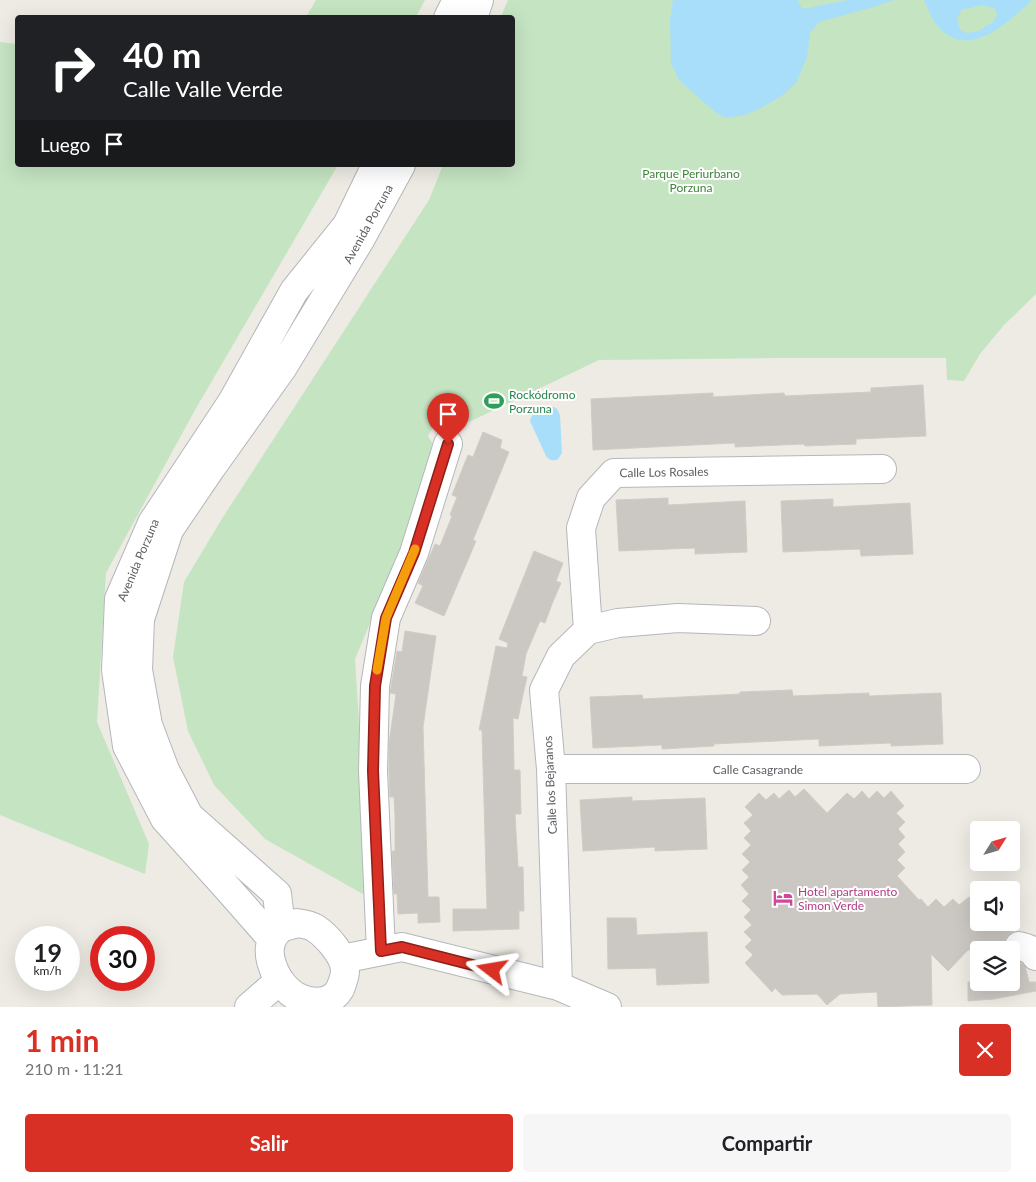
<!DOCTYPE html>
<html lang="es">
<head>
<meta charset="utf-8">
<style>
	body { margin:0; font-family:Lato,sans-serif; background:#f6f6f6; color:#202124; height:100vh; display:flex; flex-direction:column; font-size:19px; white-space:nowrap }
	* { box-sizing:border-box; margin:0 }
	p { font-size:16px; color:#757577 }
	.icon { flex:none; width:28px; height:28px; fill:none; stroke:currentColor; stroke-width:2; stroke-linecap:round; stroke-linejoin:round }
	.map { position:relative; height:1007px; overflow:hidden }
	.details { display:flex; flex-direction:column; background:#fff; flex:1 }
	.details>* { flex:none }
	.guide { position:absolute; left:15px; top:15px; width:500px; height:152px; border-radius:5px; box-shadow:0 5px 20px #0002; background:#202124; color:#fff; overflow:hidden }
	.needle { width:32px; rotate:53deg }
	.controls { position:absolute; left:970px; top:821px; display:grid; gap:10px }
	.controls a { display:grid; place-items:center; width:50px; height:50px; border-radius:5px; background:#fff; box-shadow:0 5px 20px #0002; font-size:25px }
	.speed { position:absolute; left:15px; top:926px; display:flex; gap:10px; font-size:25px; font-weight:700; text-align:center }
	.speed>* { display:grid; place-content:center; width:65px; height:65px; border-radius:50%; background:#fff; box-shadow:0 5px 20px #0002; line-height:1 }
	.speed small { font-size:12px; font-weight:400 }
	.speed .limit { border:8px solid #d22; background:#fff; color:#111 }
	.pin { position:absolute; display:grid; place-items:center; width:42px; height:42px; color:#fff; margin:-51px -21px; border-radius:50% 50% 50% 0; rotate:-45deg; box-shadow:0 0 5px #0007 }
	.pin .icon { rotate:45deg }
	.me { position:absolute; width:55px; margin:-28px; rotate:284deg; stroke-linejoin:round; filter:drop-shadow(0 0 4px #0008) }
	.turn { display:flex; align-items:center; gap:18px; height:105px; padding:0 25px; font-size:22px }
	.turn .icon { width:65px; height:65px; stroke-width:2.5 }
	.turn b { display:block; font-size:35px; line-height:42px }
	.then { display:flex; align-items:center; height:48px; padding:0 25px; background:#0003; gap:10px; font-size:19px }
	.round { display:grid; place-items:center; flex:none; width:52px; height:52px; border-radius:5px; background:#f6f6f6 }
	.summary { display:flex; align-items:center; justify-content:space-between; height:85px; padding:0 25px }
	h1 { font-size:30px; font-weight:700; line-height:38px; color:#d93025 }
	.action { display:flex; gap:10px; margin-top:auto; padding:10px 25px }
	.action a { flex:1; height:58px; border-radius:5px; background:#d93025; color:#fff; font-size:20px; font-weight:700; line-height:58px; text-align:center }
	.action a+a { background:#f6f6f6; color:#202124 }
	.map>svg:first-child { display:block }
	.green { fill:#c5e4c2 }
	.water { fill:#a8defa; fill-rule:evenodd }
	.building { fill:#cbc7c3; stroke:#d2ccc3 }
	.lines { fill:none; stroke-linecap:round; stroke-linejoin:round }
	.minor-casing { stroke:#b4b7ba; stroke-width:30 }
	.minor { stroke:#fff; stroke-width:28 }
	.route-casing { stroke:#8d1f18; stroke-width:12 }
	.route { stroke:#d93025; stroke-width:9 }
	.slow { stroke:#f59e0b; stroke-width:9 }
	.labels { text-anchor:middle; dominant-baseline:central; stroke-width:4; stroke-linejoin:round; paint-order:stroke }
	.park-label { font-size:12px; fill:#3e843a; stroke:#fff }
	.street-label { font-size:12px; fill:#5c6064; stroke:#fff }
	.leisure-label { font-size:12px; fill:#27864d; stroke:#fff; text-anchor:start }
	.hotel-label { font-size:12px; fill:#b23c85; stroke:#fff; text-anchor:start }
</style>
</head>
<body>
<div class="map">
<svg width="1036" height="1007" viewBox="0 0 1036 1007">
	<rect width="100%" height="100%" fill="#eeebe4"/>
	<path class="green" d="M316 0H425L416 17H306Z
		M508 0H1036V294L1004 325 980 354 964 381 947 380 946 358H775L599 360 469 422 460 410 440 416 428 436 440 456 355 659 370 898 265 839 214 785 188 731 173 657 184 582 223 517 429 200 443 165H512V18L501 17Z
		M0 42 17 44 18 165H338L195 410 106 573 97 722 149 844 145 874 0 815Z"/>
	<path class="water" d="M673 0H798L802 9 848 0H894L873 7 819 22 810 33 807 57 796 83 783 95 761 108 745 115 727 118 716 113 679 80 671 63 670 20Z
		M924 0H1032C1008 23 966 63 936 24 931 18 928 8 924 0ZM982 5 994 8 997 14 994 21 979 31 966 33 960 30 957 19 962 9 971 8Z
		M548 407H554L557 409 560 415 562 453 558 459C553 462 549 460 546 456L530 421 532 415 534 412Z"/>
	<path class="building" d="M923 385 926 436 856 439V444L805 446 804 444 735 447V443L593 450 591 399 713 393V397L784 393 785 396 871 392V388Z
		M483 432 502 440 500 448 509 452 473 540 476 541 444 616 415 603 423 586 418 583 435 544 440 546 452 516 450 515 457 497 452 495 468 455 473 457Z
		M668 498V505L745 501 747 552 695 554V548L619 551 616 500Z
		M833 499V507L910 503 913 554 861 556 860 549 783 552 781 501Z
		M534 551 563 563 556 581 561 583 552 604 545 623 540 621 526 654 522 676 527 677 522 699 518 719 513 718 514 770H520L521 814H515L516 832 518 867H523L524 911H519V929L453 931V909H487L482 730H479L496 646 507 648 508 643 499 639Z
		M405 631 436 636 423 727 428 897H439L440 922 418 923V913L398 914 397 894H394L392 851H395V817L394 797H390L389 771V744L396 694 390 693 397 651 402 652Z
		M792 690 793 696 869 693V696L941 693 943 744 891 746V743L819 746V739L714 744V746L662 749V745L593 748 590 697 642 695 643 699 740 694V692Z
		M804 789 827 813 847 793 854 799 862 791 869 799 877 791 884 798 891 791 904 806 896 813 905 822 898 829 905 837 898 844 905 852 897 860 905 868 897 876 919 900 921 899 928 907 936 899 944 907 953 899 959 905 969 897 979 908V922H1010L1017 931H1014L1007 936 1004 943V950H968L948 971 931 954 932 1005 878 1007 877 992 840 994 827 1005 817 994 782 995 775 988 772 992 745 963 753 955 745 947 752 940 744 932 752 925 744 917 751 910 742 901 749 894 741 885 749 877 742 870 750 862 742 854 751 845 744 838 751 831 744 823 753 815 745 807 759 793 766 800 774 793 779 799 789 790 795 797Z
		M632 797V801L705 798 707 849 655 851V847L583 851 580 800Z
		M607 918H636L637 935 707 932 709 983 657 985 656 968 608 969Z
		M1011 959 1022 963 1025 966 1029 982H1036V991L994 999 968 1001V982H1011Z"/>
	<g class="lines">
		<defs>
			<path id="minor" d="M448 18 457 0
				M473 18 479 0
				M588 630 581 528 591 498 614 473 882 469
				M551 769H966
				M297 923C304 924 310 925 315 928 327 936 345 956 345 971 345 976 342 984 340 989 330 1007 304 1004 290 992 274 978 259 946 280 929 284 926 292 925 297 923Z
				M281 928 277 894 189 816 165 770 148 725 138 670 140 619 169 530 211 468 283 367 360 240 401 165
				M271 938 229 890 165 819 127 746 116 670 119 599 152 523 232 402 294 291 347 225 376 165
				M1019 946C1027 948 1032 949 1036 956
				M381 951 373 771 375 686 386 618 414 553 448 444
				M342 959 402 947 558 986 607 1007
				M558 986 551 769 544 690 561 656 588 630 618 623 678 618 756 621
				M249 1007 279 981"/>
		</defs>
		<use href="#minor" class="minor-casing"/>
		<use href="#minor" class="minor"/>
	</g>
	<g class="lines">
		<defs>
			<path id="route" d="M448 444 414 553 386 618 375 686 373 771 381 951 402 947 492 970"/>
		</defs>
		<use href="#route" class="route-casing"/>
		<use href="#route" class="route"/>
		<path class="slow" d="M377 670 386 618 415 549"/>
	</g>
	<defs>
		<symbol id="stadium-bare" viewBox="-9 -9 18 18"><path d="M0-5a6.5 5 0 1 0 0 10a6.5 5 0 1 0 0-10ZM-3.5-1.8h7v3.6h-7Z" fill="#2e9e5b" stroke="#fff" stroke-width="2.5" paint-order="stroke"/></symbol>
		<symbol id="hotel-bare" viewBox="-9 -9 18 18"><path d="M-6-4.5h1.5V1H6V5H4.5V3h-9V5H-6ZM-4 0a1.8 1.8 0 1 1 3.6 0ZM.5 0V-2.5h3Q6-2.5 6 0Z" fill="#d1479c" stroke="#fff" stroke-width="2.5" paint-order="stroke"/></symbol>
	</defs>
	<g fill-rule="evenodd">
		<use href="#stadium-bare" x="480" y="387" width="28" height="28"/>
		<use href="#hotel-bare" x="769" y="884" width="28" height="28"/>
	</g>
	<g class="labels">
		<g class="park-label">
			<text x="691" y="173">Parque Periurbano<tspan x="691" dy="14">Porzuna</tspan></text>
		</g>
		<g class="street-label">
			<text transform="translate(368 224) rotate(-61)">Avenida Porzuna</text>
			<text transform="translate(664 472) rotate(-1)">Calle Los Rosales</text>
			<text transform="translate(138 560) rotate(-67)">Avenida Porzuna</text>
			<text x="758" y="769">Calle Casagrande</text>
			<text transform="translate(550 785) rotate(-93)">Calle los Bejaranos</text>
		</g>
		<g class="leisure-label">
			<text x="509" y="394">Rockódromo<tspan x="509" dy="14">Porzuna</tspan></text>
		</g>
		<g class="hotel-label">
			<text x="798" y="891">Hotel apartamento<tspan x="798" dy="14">Simon Verde</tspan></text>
		</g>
	</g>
</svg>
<div class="controls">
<a><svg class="needle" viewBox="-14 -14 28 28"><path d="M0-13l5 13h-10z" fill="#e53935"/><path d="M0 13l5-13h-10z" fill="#757577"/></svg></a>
<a><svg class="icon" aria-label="sound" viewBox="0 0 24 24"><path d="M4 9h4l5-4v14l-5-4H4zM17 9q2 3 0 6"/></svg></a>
<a><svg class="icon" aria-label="layers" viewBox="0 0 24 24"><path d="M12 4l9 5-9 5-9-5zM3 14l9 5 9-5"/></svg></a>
</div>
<div class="speed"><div>19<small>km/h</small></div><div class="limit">30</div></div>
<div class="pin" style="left:448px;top:444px;background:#d93025"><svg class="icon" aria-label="arrive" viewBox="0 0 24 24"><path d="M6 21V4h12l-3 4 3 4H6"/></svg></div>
<svg class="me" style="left:492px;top:970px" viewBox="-20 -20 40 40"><path d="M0-17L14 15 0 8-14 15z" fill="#d93025" stroke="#fff" stroke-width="4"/></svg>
<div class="guide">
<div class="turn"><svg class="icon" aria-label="right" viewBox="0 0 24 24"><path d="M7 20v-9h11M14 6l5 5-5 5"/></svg><div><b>40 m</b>Calle Valle Verde</div></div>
<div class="then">Luego<svg class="icon" aria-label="arrive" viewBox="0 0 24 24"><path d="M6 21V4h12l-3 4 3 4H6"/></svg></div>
</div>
</div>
<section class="details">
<div class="summary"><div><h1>1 min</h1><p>210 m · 11:21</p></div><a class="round" style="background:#d93025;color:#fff"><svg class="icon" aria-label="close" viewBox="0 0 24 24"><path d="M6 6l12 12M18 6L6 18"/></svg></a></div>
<div class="action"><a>Salir</a><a>Compartir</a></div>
</section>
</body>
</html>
